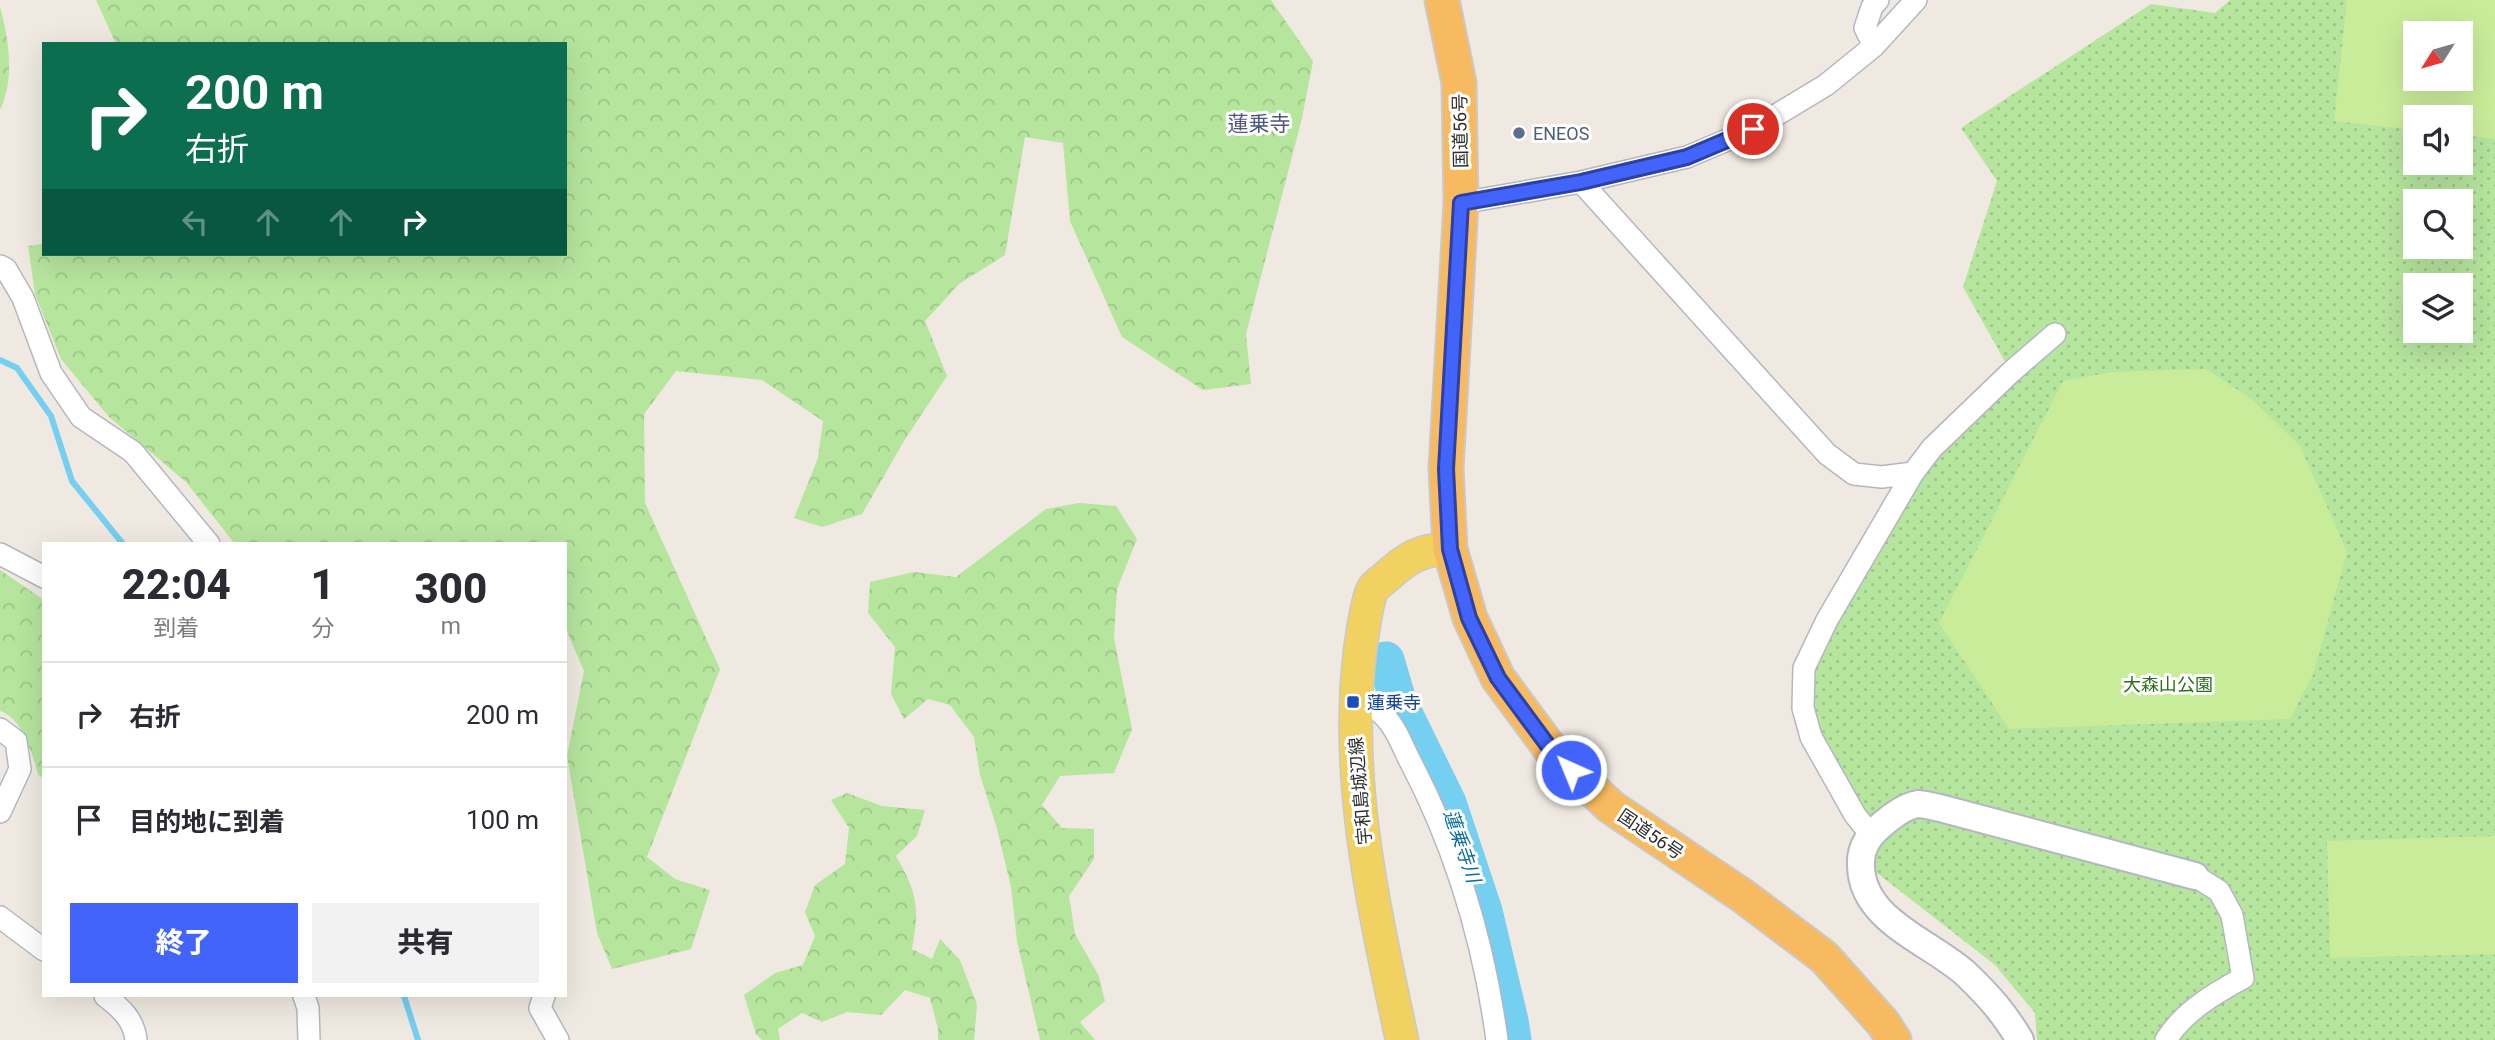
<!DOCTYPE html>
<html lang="ja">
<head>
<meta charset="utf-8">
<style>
	body { margin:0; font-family:Roboto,"Noto Sans JP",sans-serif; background:#f2f2f3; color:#2b2b33; height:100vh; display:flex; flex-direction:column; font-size:26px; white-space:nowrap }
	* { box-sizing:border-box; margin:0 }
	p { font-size:23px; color:#7c7c81 }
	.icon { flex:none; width:38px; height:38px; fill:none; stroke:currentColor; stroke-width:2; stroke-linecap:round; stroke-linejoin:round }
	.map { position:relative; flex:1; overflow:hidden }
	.details { position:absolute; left:42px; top:542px; width:525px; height:455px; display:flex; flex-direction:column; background:#fff; border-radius:0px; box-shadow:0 7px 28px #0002 }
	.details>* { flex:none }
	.hud { position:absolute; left:42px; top:42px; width:525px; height:214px; border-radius:0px; box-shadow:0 7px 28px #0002; background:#0b6e4f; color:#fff; overflow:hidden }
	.needle { width:46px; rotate:233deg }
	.controls { position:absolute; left:2403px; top:21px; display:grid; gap:14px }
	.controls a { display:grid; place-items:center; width:70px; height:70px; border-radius:0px; background:#fff; box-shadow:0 7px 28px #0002; font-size:35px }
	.pin { position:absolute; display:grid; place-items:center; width:60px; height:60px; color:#fff; margin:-30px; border:4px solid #fff; border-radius:50%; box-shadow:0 2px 7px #0007 }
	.me { position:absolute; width:77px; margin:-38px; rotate:316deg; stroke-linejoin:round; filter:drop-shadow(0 0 5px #0008) }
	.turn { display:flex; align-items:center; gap:24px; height:147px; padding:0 28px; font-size:32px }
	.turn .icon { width:91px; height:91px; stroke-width:2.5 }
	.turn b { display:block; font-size:49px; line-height:60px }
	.lanes { display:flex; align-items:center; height:66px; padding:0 28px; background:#0003; justify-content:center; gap:35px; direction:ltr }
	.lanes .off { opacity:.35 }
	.eta { display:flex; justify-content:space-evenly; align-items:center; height:119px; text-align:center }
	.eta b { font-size:42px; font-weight:800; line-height:49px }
	.button { display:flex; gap:14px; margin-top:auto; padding:14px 28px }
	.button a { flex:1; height:80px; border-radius:0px; background:#4264fb; color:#fff; font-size:28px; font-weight:800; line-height:80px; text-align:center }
	.button a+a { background:#f2f2f3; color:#2b2b33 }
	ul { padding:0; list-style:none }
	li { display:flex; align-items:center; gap:21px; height:105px; padding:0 28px; border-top:2px solid #e1e1e2 }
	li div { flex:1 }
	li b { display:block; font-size:26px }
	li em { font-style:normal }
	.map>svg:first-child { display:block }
	.forest { fill:url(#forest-crowns) }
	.park { fill:url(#park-dots); fill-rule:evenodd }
	.pitch { fill:#c9ec9a; fill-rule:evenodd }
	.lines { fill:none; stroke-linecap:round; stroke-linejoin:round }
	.stream { stroke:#75cff0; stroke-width:6 }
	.river { stroke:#75cff0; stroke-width:37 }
	.minor-casing { stroke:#b4b7c1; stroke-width:24 }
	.tertiary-casing { stroke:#b4b7c1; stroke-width:30 }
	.primary-casing { stroke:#c9c9c9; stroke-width:35 }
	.trunk-casing { stroke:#c9c9c9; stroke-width:37 }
	.minor { stroke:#fff; stroke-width:21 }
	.tertiary { stroke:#fff; stroke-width:26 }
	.primary { stroke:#f2d163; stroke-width:32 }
	.trunk { stroke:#f8ba60; stroke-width:33 }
	.route-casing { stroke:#2b41a3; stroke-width:18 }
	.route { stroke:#4264fb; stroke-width:12 }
	.service-dot { fill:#5c6f8a; stroke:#fff; stroke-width:2.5 }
	.transit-dot { fill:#1a4fb4; stroke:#fff; stroke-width:2.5 }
	.labels { text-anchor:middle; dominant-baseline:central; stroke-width:6; stroke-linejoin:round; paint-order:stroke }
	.street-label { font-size:18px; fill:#2e2e2e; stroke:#fff }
	.service-label { font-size:18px; fill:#4e5e75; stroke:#fff; text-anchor:start }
	.park-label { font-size:18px; fill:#2c6e1b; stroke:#fff }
	.transit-label { font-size:18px; fill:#164399; stroke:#fff; text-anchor:start }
	.water-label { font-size:19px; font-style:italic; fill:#0d6fa3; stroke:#fff }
	.quarter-label { font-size:21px; fill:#4d5680; stroke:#fff }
</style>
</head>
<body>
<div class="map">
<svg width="2495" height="1040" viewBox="0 0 2495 1040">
	<defs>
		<pattern id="forest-crowns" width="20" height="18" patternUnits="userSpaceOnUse" patternTransform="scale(1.75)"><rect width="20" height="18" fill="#b6e59e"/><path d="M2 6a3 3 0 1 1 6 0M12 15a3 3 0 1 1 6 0" fill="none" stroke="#9dc588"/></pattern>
		<pattern id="park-dots" width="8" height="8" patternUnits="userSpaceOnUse" patternTransform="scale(1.75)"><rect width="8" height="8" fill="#b6e59e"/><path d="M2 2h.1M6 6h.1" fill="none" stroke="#9dc588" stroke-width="1.8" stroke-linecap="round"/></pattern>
	</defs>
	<rect width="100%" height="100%" fill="#efe9e1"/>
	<path class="forest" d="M96 0H1271L1313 61 1302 118 1246 334 1251 384 1203 390 1122 337 1070 221 1063 143 1025 137 1005 255 959 284 925 321 947 376 904 441 862 514 822 527 794 518 818 458 823 421 762 380 676 371 644 414 645 503 720 669 647 857 675 879 710 890 691 949 612 969 597 933 567 756 584 671 565 627V544H235L186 482 109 417 61 359 35 294 28 246 44 244V254H565V44H116Z
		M0 7C9 39 15 79 0 110Z
		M1079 503 1116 506 1137 539 1117 589 1114 638 1132 729 1114 773 1060 776 1042 805 1062 828 1094 829V859L1069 896 1075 934 1099 976 1105 1001 1080 1022 1095 1040H1040L1017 941 1011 887 996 825 980 775 974 737 950 705 928 699 904 719 891 694 895 647 868 613 870 582 914 572 956 577 1046 509Z
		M0 570 44 600V778L38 775C33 755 22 717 0 711Z
		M847 793 882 806 925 810 917 836 896 856C917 893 920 906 912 949L932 959 940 939 960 960 977 1005 974 1040H938V1029L930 998 905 990 881 1015 847 1012 822 1022 802 1013 778 1029 780 1040H762L756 1034 744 995 775 973 803 965 815 936 805 912 815 885 845 864 849 828 831 800Z"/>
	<path class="park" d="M2230 0H2495V1040H2037L2035 1013 1995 965 1872 869 1870 834 1811 737 1804 668 1913 473 2011 372 1963 287 1997 181 1961 128 2151 4 2215 13ZM2415 33H2460V79H2415ZM2415 117H2460V163H2415ZM2415 201H2460V247H2415ZM2415 285H2460V331H2415Z"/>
	<path class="pitch" d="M2347 0H2495V139L2461 135 2460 117H2415V130L2334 121ZM2415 33H2460V79H2415Z
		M2206 369 2252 399 2300 446 2347 552 2313 675 2290 719 2009 729 1939 623 2063 381 2112 372Z
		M2495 836V954L2330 958 2327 841Z"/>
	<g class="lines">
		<path class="stream" d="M0 360 17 368 51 416 72 481 123 544
			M404 996 418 1040"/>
		<path class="river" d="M1386 660 1398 701 1448 803 1484 911 1510 1021 1513 1040"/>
		<defs>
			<path id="minor" d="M1874 46 1865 28 1872 7 1878 0
				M1581 182 1827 454 1854 474 1882 477 1913 473
				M1461 203 1581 182 1687 157 1753 129 1826 85 1874 46 1916 0
				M0 266 6 269 23 298 51 373 81 417 133 452 209 544
				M0 554 44 577
				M1355 696C1367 701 1376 707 1385 717 1396 728 1402 745 1409 759 1455 846 1484 943 1497 1040
				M0 729 16 741 20 769 0 812
				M1871 835 1855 815 1811 737 1803 708 1804 668 1827 620 1913 473 1932 448 2011 372 2055 334
				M0 917 44 950
				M105 996C121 1008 134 1020 136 1040
				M304 996 308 1008 309 1040
				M544 996 540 1008 558 1040
				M2166 1040C2183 1012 2215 993 2243 978L2232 915 2219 891 2195 876"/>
			<path id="tertiary" d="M2020 1040C2004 1013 1989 996 1966 974 1931 942 1862 921 1861 866 1860 851 1866 839 1877 829 1888 819 1904 806 1918 804 1925 804 1933 807 1940 808L2195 876"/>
			<path id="primary" d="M1402 1040C1375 912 1344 783 1360 651 1362 638 1367 599 1373 589 1375 585 1382 581 1385 578 1407 558 1420 549 1450 549"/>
			<path id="trunk" d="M1442 0 1459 83 1461 203 1446 469 1450 549 1470 618 1498 678 1552 751 1611 807 1743 896 1824 957 1883 1023 1894 1040"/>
		</defs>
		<use href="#minor" class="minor-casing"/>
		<use href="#tertiary" class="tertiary-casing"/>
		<use href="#primary" class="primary-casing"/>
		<use href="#trunk" class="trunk-casing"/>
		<use href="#minor" class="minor"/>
		<use href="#tertiary" class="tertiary"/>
		<use href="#primary" class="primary"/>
		<use href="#trunk" class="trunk"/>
	</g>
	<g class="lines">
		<defs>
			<path id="route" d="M1571 770 1552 751 1498 678 1469 618 1450 549 1446 469 1461 203 1581 182 1687 157 1753 129"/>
		</defs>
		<use href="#route" class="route-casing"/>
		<use href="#route" class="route"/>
	</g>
	<circle class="service-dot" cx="1519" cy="133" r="7"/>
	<rect class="transit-dot" x="1346" y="695" width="14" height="14" rx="3.5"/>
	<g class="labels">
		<g class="street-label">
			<text transform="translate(1460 131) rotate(-91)">国道56号</text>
			<text transform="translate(1360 791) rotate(-95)">宇和島城辺線</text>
			<text transform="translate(1651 834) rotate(34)">国道56号</text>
		</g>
		<g class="service-label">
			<text x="1533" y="133">ENEOS</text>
		</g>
		<g class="park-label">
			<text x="2168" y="684">大森山公園</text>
		</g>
		<g class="transit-label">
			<text x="1367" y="702">蓮乗寺</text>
		</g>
		<g class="water-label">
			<text transform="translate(1462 846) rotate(71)">蓮乗寺川</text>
		</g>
		<g class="quarter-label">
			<text x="1259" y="124">蓮乗寺</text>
		</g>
	</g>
</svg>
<div class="controls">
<a><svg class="needle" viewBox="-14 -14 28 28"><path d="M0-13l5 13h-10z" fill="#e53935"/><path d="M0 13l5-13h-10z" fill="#7c7c81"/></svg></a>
<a><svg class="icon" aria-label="sound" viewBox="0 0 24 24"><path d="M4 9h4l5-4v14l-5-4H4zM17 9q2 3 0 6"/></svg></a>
<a><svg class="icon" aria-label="search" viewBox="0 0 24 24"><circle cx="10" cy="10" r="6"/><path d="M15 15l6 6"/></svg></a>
<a><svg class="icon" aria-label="layers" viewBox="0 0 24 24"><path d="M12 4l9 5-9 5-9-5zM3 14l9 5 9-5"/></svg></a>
</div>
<div class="pin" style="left:1753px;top:129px;background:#d93025"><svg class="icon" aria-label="arrive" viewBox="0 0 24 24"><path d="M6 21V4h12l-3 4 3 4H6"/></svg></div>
<svg class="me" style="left:1571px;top:770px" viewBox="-20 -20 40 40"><circle r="17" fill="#4264fb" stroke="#fff" stroke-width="3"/><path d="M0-11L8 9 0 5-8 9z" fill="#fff"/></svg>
<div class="hud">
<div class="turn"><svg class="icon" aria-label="right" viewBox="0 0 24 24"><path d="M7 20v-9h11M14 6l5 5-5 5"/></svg><div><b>200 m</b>右折</div></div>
<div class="lanes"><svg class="icon off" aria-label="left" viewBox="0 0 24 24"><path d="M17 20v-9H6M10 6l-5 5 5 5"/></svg><svg class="icon off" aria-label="ahead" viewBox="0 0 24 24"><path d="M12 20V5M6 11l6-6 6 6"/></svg><svg class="icon off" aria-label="ahead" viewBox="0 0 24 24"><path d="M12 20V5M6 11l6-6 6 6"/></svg><svg class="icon" aria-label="right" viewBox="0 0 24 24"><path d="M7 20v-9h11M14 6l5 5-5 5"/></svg></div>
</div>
<section class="details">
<div class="eta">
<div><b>22:04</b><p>到着</p></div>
<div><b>1</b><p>分</p></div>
<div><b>300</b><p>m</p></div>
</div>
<ul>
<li><svg class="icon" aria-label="right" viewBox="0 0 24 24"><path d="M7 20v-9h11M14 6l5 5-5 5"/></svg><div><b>右折</b></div><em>200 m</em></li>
<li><svg class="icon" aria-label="arrive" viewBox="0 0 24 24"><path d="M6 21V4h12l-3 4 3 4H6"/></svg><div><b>目的地に到着</b></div><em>100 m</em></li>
</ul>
<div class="button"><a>終了</a><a>共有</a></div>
</section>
</div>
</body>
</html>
